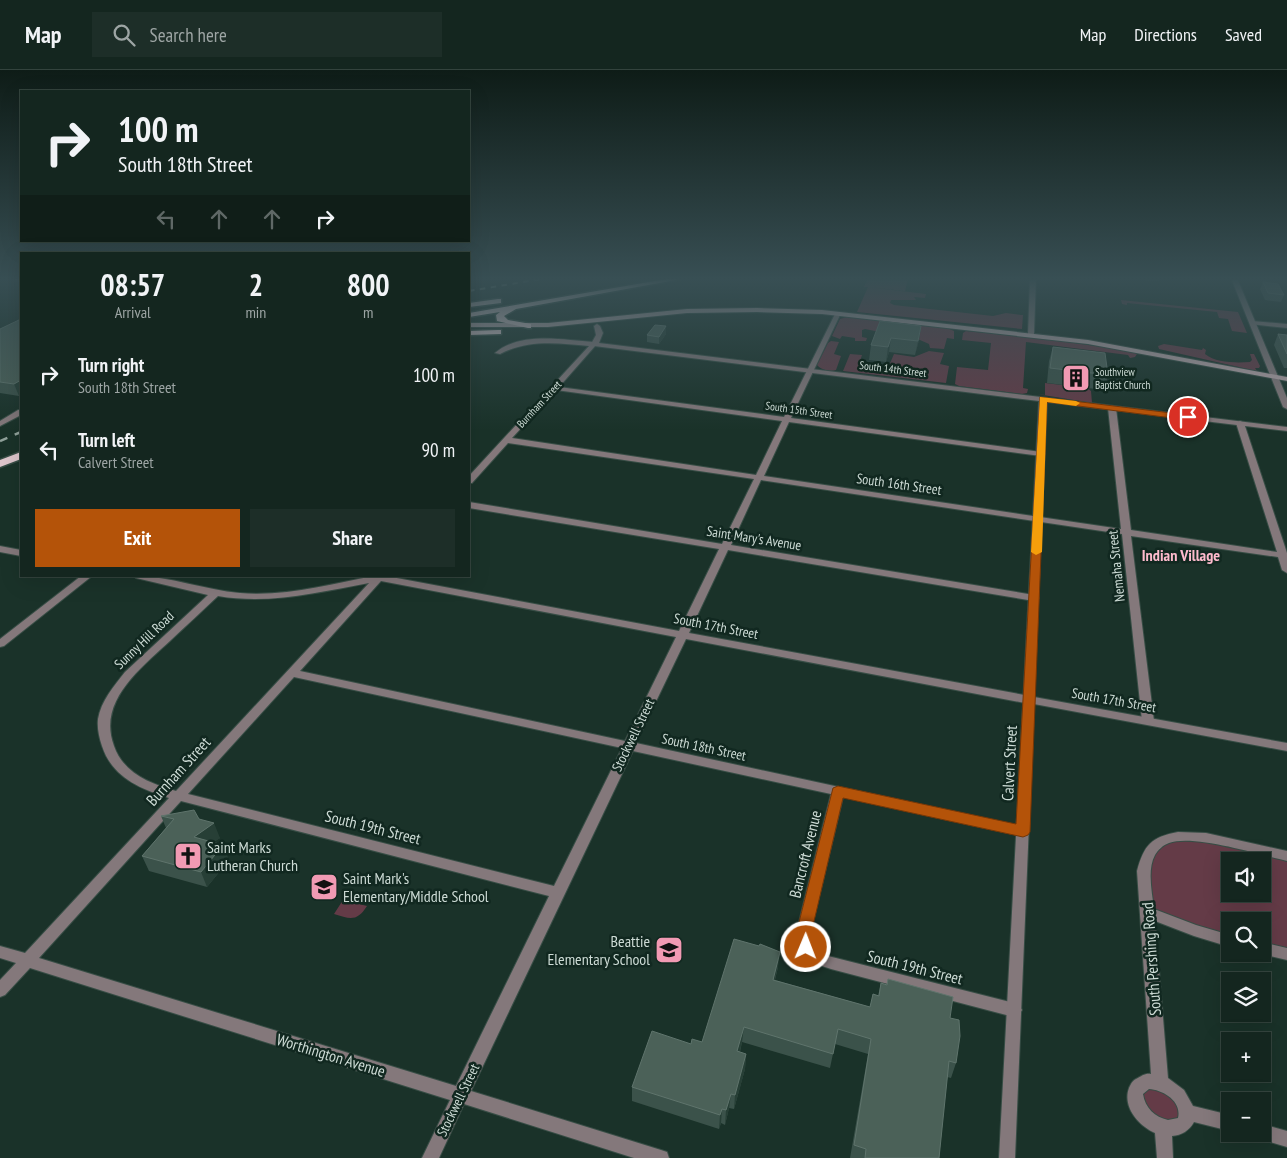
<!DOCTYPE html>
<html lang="en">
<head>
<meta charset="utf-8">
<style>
	body { margin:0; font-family:"PT Sans Narrow",sans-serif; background:#1d2e28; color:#f1f3f6; height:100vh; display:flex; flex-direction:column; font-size:19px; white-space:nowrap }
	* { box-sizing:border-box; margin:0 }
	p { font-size:16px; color:#9da5a4 }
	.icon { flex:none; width:28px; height:28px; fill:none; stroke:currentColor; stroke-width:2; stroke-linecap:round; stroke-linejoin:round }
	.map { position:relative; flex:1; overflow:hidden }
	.panel { position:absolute; left:20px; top:182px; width:450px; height:325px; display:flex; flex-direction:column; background:#14261f; border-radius:0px; box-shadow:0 5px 20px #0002,0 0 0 1px #33433d }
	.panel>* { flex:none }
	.hud { position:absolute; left:20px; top:20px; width:450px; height:152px; border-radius:0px; box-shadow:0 5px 20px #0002,0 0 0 1px #33433d; background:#14261f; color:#f1f3f6; overflow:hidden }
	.controls { position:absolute; left:1221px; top:782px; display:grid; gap:10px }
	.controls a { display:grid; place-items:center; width:50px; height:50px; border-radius:0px; background:#14261f; box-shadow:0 5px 20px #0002,0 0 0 1px #33433d; font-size:25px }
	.pin { position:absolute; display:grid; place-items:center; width:42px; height:42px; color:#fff; margin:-21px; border:2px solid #fff; border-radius:50%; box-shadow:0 1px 5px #0007 }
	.me { position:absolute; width:55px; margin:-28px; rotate:1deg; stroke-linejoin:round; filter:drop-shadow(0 0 4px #0008) }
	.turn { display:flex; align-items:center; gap:18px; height:105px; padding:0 15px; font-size:22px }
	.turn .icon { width:65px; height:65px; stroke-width:2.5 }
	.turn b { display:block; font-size:35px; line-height:42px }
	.lanes { display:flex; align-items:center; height:48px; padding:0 15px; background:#0003; justify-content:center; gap:25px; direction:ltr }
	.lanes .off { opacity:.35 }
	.eta { display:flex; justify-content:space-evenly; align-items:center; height:85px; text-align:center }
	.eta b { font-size:30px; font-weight:600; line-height:35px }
	.button { display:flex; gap:10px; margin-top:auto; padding:10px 15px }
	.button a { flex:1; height:58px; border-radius:0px; background:#b45309; color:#fff; font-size:20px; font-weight:600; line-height:58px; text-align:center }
	.button a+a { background:#1d2e28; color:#f1f3f6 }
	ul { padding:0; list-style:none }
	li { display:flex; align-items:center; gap:15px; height:75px; padding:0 15px }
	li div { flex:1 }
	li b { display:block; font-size:19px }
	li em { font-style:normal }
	header { display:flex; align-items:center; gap:30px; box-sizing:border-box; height:70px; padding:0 25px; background:#14261f; border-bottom:1px solid #33433d }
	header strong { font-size:24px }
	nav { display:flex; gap:28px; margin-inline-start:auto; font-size:18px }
	.search { width:350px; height:45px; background:#1d2e28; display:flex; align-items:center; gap:12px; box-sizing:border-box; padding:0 18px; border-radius:0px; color:#9da5a4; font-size:19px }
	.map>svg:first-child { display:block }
	.green { fill:#643b47; fill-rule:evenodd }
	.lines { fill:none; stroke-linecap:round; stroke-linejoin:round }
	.minor-casing { stroke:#374d45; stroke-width:2 }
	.tertiary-casing { stroke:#374d45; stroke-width:2 }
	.secondary-casing { stroke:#374d45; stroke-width:2 }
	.primary-casing { stroke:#374d45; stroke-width:3 }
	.minor { fill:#84787b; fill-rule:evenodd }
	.tertiary { fill:#84787b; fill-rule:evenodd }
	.secondary { fill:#b6a3a8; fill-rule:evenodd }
	.primary { fill:#ddc5cb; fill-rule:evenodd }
	.rail-far1 { stroke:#90a19a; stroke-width:2; stroke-dasharray:5.5 5.5; stroke-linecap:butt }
	.rail { stroke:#90a19a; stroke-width:2.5; stroke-dasharray:8 8; stroke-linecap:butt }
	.wall { fill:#3b524a }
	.shaded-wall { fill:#273f36 }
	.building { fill:#4b6158; stroke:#5f746c }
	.route { fill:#b45309; stroke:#753606 }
	.slow { fill:#f59e0b }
	.labels { text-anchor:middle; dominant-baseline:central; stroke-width:5; stroke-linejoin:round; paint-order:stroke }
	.far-street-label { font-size:11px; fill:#cddbd5; stroke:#112820 }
	.far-poi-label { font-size:11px; fill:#cddbd5; stroke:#112820; text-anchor:start }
	.street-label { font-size:14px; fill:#cddbd5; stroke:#112820 }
	.quarter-label { font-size:16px; font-weight:bold; fill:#febbcd; stroke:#112820 }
	.near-street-label { font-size:16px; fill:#cddbd5; stroke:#112820 }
	.near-poi-label { font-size:16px; fill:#cddbd5; stroke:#112820; text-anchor:start }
</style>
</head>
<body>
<header>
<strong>Map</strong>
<div class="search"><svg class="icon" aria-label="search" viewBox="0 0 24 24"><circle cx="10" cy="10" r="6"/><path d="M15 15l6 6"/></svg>Search here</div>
<nav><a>Map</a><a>Directions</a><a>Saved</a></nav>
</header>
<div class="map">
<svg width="1287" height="1088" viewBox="0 0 1287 1088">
	<rect width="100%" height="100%" fill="#1a3229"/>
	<path class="green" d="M868 208 908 209 905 221 868 217 926 224 925 228 914 227 916 230H891L890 233 894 235 993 246 1006 243 1021 245H1023L1022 259 857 242 868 217H864Z
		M1121 230 1238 242 1247 263 1232 261 1228 249 1219 248 1217 242 1127 233V235L1122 234Z
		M847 247 947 258 954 261V269L947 268 944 279 930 278 929 274 920 270 865 259 862 260V267L867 268 866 271H855V268L842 266 840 269 832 266 840 249Z
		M966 261 1045 269 1132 281 1137 284 1135 287 1130 288 1128 285 1026 272 1023 318 1028 319 1027 323 1022 324 959 316 955 314 957 297 988 300 991 273 962 270 963 263Z
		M831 271 839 272 834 284 841 286 836 300C831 302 821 300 817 295L828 273Z
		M1164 274 1202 280 1203 278 1206 280 1205 284C1216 293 1236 293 1250 292L1252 290 1250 284H1254L1260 296 1259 298H1255L1257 301 1252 300 1159 279 1158 276Z
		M929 281 944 283 940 294 949 296 946 313 843 301 850 284 862 285 859 294 888 298 894 284 914 287Z
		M1045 313 1087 318 1091 321 1092 333 1037 324 1045 325Z
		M1183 766 1287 786V884L1263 878 1262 851H1230V871L1147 842 1149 784 1153 777ZM1230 791H1262V824H1230Z
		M343 830 367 836C357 852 350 849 334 844Z
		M1149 1018 1166 1021 1180 1036 1178 1047C1163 1060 1130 1031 1149 1018Z"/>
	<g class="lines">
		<defs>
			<path id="minor" d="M1030 208H1036L1034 264 1031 266 1028 264Z
				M836 242 841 243 791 348 1041 382 1045 384 1041 386 789 352 764 406 1121 459 1108 338 1112 336 1116 338 1131 460 1277 482 1236 353 1240 351 1244 353 1287 483V503L1282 500 1278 487 1131 466 1154 651 1152 654H1144L1142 651 1122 464 761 410 731 475 1034 525 1039 528 1034 531 728 480 689 563 1030 626 1034 627 1036 630 1034 633 1030 634 686 569 636 673 1028 758 1029 761 1028 764 1023 766 843 727 810 864 813 875 828 886 1014 933 1019 935 1022 940 1019 945 1014 947 831 899C812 893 798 885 796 864L831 724 633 681 471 1021 661 1080 667 1082 669 1088H634L464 1034 439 1088H422L450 1030 30 898 5 925 0 927V910L16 893 0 888V876L25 883 169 728C140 719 112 707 102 676 99 667 97 658 98 649 101 631 114 616 125 602L208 525 136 508 134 506C170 506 205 520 240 523 285 527 330 514 374 506H386L679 561 719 479 469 438V432L722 474 754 409 508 373 472 413H469V406L589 276C558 273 529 269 500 284L495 283C521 261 563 270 594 272L596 273V275L559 317 784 347ZM556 320 782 351 756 405 512 368ZM381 511 676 567 625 671 300 601ZM369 513 176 721C151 714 123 703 114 676 97 631 141 598 171 570 186 556 202 541 218 526 270 535 319 522 369 513ZM294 607 622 678 554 816 188 724ZM181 731 549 826 456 1016 39 888Z
				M1252 251 1287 254V258L1250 254V252Z
				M18 340H21V345L0 356V351Z
				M0 476 21 480V486L0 482Z
				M81 506H92L4 576 0 577V569Z
				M1178 762 1206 763 1287 781V791C1260 785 1194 764 1169 773 1163 775 1158 780 1155 785 1147 800 1152 822 1154 839L1196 855 1230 865V877L1194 866 1155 851 1168 1008 1184 1020 1193 1036 1230 1045V1061L1194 1052C1189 1061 1182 1065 1172 1066L1173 1088H1157L1155 1063C1139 1056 1122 1037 1129 1018 1131 1014 1132 1011 1136 1009 1142 1006 1145 1003 1151 1004L1137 801C1144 775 1151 767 1178 762ZM1149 1019C1163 1020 1182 1031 1178 1048L1168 1050C1155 1047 1145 1038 1143 1024Z
				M1262 872 1287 878V890L1261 884H1262Z
				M1262 1054 1287 1061V1077L1256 1068 1254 1064H1262Z"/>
			<path id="tertiary" d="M1231 208H1237L1287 328V339L1283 337Z
				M597 254 600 256 603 263 599 273 1287 357V361L1047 332 1034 627 1287 673V681L1034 634 1015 1088H999L1039 331 594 276 591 274 596 265 594 256Z"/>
			<path id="secondary" d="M757 238 822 240 1088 270 1287 307V311L1088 274 822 244 757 242 687 243 548 257H469V253H548L687 239Z"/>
			<path id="primary" d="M15 208H21V210H15Z
				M672 208H687L516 239 504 246 508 250 531 254V258H528L497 251 496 245 500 242 469 247V243Z
				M498 229H501V233L469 237V233Z
				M498 260H501V264L469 265V261Z
				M21 382V389L0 397V390Z"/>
		</defs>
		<use href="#minor" class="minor-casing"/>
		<use href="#tertiary" class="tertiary-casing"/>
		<use href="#secondary" class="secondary-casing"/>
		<use href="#primary" class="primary-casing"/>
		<use href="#minor" class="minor"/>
		<use href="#tertiary" class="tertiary"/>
		<use href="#secondary" class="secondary"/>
		<use href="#primary" class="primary"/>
		<path class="rail-far1" d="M469 221 547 208"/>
		<path class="rail" d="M0 371 21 362"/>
	</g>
	<path class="wall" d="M1144 208H1160L1159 211H1145Z
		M1263 212 1284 225 1281 232 1265 230 1260 219Z
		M21 249V324L19 326 0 323V259Z
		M921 256 919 270 915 285 889 282 886 292 869 290 871 275Z
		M666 264 659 274 647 272V265Z
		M1278 264 1287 265V298H1284L1274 275Z
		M1053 277 1108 305 1104 320 1047 313 1049 291Z
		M161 746 199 749 220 768 213 772 229 790 207 817 149 801 142 786 166 758Z
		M778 897 775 910 870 937 873 924 878 926 881 913 950 948 956 993 951 1008 947 1007 939 1088H850L868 984 835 974 830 998 742 972 740 982 746 984 745 999 734 1039 729 1038 725 1055 721 1053 719 1059 632 1031V1017L691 974 702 972Z"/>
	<path class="shaded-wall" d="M666 256V264L659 274V267Z
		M921 256 919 270 915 285 918 271Z
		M891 268 889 282 886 292 888 277Z
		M21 310V324L19 326 14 314Z
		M214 753 220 768 200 782 194 767Z
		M223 775 229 790 207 817 201 802Z
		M780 882 778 897 771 924 773 910Z
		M744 957 742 972 736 996 737 981Z
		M746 984 745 999 734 1039 735 1025Z
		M731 1024 729 1038 725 1055 726 1040Z
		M722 1039 721 1053 719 1059 720 1045Z"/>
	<path class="building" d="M1263 212 1278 214 1284 225 1268 223Z
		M21 249V310L14 314 0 312V259Z
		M880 251 921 256 918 271 891 268 888 277 871 275Z
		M655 255 666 256 659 267 647 265Z
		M1278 264 1287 265V284Z
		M1053 277 1105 283 1108 305 1050 298Z
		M194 740 199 749 214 753 194 767 223 775 201 802 142 786 174 749 161 746Z
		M734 869 759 876 760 874 780 882 773 910 870 937 873 924 879 926 881 913 887 915 888 909 953 927 950 948 959 950 960 966 956 993 949 991 939 1088H865L866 1079 854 1075 871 969 838 959 833 984 744 957 737 981 746 984 735 1025 731 1024 726 1040 722 1039 720 1045 632 1017 652 961 691 974 692 969 702 972Z"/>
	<linearGradient id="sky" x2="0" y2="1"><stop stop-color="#0e1c17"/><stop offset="0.58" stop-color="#384f54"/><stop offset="1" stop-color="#384f54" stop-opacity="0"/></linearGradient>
	<rect width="1287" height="360" fill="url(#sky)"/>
	<path class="route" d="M1040 327 1188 345 1193 347 1188 350 1047 332 1030 762 1028 765 1023 767 843 728 811 864 814 877 811 882 806 884 800 882 796 864 833 718 838 716 1016 754Z"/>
	<path class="slow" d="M1040 327 1076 331 1080 333 1076 336 1047 332 1042 482 1036 485 1031 482Z"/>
	<defs>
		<symbol id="building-square" viewBox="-11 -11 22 22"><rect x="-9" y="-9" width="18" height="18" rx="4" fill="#f19ab3" stroke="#112820"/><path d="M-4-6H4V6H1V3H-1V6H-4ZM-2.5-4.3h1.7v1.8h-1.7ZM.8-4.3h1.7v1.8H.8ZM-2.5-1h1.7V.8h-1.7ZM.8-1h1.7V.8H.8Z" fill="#111"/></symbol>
		<symbol id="church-square" viewBox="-11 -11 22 22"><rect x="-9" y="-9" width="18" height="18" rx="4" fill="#f19ab3" stroke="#112820"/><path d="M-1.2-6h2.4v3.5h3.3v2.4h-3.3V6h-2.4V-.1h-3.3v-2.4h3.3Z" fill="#111"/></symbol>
		<symbol id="school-square" viewBox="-11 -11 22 22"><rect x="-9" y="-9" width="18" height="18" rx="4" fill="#f19ab3" stroke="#112820"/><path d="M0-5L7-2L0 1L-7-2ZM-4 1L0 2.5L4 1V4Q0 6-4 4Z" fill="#111"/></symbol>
	</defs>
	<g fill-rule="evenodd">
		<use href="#building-square" x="1060" y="292" width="32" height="32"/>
		<use href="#church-square" x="172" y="770" width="32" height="32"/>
		<use href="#school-square" x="308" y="801" width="32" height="32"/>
		<use href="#school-square" x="653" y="864" width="32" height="32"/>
	</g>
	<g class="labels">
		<g class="far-street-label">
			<text transform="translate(893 299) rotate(7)">South 14th Street</text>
			<text transform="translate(539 334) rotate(-47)">Burnham Street</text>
			<text transform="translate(799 340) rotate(8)">South 15th Street</text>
		</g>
		<g class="far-poi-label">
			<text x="1095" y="302">Southview<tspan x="1095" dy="13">Baptist Church</tspan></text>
		</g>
		<g class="street-label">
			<text transform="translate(899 414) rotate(8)">South 16th Street</text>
			<text transform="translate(754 468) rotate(9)">Saint Mary's Avenue</text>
			<text transform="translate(1116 496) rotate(-96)">Nemaha Street</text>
			<text transform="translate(716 556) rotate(11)">South 17th Street</text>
			<text transform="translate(144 570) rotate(-44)">Sunny Hill Road</text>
			<text transform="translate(1114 630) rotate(10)">South 17th Street</text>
			<text transform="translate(633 665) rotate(-64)">Stockwell Street</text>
			<text transform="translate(704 677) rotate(12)">South 18th Street</text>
			<text transform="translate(458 1030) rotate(-64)">Stockwell Street</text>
		</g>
		<g class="quarter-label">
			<text x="1181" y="485">Indian Village</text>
		</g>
		<g class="near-street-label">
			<text transform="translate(1009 693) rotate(-87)">Calvert Street</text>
			<text transform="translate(178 701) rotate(-48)">Burnham Street</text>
			<text transform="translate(373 757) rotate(14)">South 19th Street</text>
			<text transform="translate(805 784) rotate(-76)">Bancroft Avenue</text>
			<text transform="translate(1151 889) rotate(-94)">South Pershing Road</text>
			<text transform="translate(915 897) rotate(14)">South 19th Street</text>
			<text transform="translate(331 985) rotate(17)">Worthington Avenue</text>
		</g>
		<g class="near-poi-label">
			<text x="207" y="777">Saint Marks<tspan x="207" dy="18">Lutheran Church</tspan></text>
			<text x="343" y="808">Saint Mark's<tspan x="343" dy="18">Elementary/Middle School</tspan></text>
			<text x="650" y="871" text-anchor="end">Beattie<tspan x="650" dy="18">Elementary School</tspan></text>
		</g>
	</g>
</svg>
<div class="controls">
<a><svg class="icon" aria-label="sound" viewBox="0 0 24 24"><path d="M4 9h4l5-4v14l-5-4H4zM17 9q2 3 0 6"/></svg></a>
<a><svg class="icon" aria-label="search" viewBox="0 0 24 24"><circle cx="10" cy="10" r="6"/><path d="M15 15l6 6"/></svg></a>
<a><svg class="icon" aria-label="layers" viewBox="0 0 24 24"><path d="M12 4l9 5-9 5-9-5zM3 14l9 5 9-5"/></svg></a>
<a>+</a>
<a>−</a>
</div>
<div class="pin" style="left:1188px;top:347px;background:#d93025"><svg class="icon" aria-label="arrive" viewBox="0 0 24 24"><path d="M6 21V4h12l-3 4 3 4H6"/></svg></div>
<svg class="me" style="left:806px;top:877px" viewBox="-20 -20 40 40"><circle r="17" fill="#b45309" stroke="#fff" stroke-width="3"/><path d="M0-11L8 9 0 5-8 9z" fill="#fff"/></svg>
<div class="hud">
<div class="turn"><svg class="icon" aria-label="right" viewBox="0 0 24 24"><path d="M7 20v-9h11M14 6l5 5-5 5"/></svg><div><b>100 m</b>South 18th Street</div></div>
<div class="lanes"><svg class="icon off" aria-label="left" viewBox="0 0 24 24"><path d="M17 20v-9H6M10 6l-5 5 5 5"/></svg><svg class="icon off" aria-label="ahead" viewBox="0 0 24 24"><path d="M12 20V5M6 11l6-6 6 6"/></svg><svg class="icon off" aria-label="ahead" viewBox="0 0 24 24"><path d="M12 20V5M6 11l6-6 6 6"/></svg><svg class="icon" aria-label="right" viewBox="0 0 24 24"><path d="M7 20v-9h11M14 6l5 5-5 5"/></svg></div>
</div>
<section class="panel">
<div class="eta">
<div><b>08:57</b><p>Arrival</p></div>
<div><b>2</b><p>min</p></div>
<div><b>800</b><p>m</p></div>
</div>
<ul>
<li><svg class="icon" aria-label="right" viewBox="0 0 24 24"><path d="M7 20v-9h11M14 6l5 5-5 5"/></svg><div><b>Turn right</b><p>South 18th Street</p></div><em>100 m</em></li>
<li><svg class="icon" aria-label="left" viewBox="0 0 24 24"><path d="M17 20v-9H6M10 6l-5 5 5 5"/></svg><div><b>Turn left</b><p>Calvert Street</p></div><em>90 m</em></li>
</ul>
<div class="button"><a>Exit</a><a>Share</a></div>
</section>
</div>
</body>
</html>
